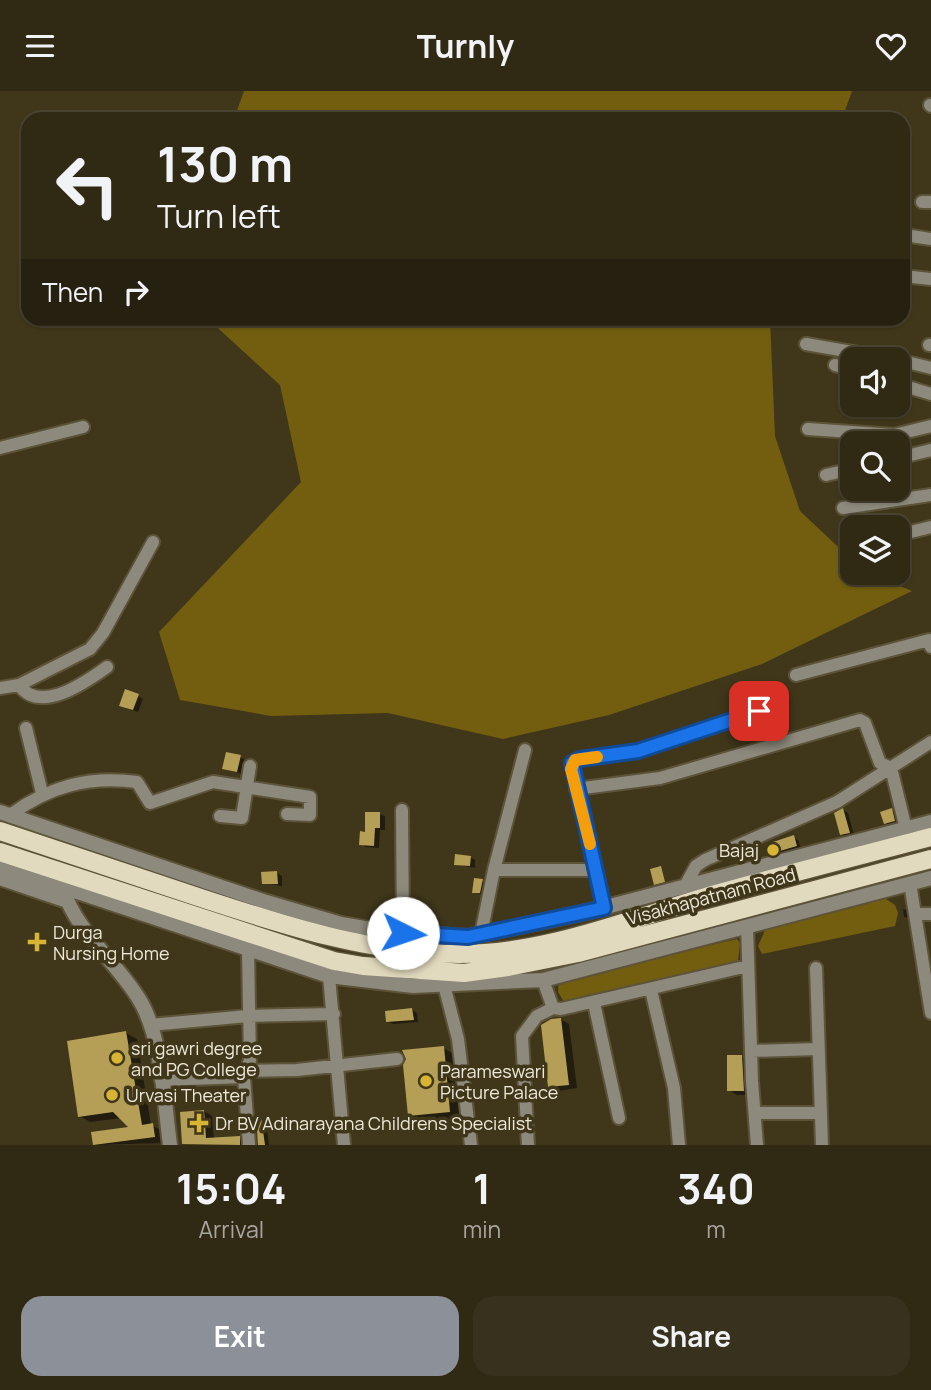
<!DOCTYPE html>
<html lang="en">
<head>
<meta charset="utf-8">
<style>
	body { margin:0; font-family:Manrope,sans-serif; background:#38311d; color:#f1f3f6; height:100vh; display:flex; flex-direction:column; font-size:26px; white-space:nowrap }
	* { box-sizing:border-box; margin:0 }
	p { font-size:23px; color:#a8a6a0 }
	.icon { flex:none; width:38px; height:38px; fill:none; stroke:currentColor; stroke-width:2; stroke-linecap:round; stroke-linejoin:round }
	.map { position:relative; height:1054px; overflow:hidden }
	.details { display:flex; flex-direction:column; background:#302914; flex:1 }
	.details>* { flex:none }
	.banner { position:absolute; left:21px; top:21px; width:889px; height:214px; border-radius:21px; box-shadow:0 2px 5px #0004,0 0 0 2px #4b4534; background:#302914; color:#f1f3f6; overflow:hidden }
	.controls { position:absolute; left:840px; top:256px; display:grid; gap:14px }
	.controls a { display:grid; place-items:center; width:70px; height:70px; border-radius:14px; background:#302914; box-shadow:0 2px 5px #0004,0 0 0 2px #4b4534; font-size:35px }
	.pin { position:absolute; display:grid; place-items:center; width:60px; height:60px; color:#fff; margin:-30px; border-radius:14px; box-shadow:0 4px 10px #0006 }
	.me { position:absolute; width:77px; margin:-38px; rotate:94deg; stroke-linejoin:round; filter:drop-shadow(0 0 5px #0008) }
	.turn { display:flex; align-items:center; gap:24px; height:147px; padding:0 21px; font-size:32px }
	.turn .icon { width:91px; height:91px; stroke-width:2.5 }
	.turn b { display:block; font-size:49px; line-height:60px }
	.then { display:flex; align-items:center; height:66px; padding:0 21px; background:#0003; gap:14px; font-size:26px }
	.eta { display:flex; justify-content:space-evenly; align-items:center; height:119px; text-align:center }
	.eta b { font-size:42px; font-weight:700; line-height:49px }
	.cta { display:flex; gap:14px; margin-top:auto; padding:14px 21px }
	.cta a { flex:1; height:80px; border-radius:21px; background:#8c9099; color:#fff; font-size:28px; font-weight:700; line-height:80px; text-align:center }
	.cta a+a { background:#38311d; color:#f1f3f6 }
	header { display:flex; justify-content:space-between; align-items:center; height:91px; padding:0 21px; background:#302914; font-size:32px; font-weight:700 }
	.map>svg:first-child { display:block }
	.green { fill:#735e0f }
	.shadow { fill:#0007 }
	.building { fill:#b59f57 }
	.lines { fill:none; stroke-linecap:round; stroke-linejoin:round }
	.minor-casing { stroke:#5c5339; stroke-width:16 }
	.tertiary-casing { stroke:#5c5339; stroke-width:18 }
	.primary-casing { stroke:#5c5339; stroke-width:21 }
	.minor { stroke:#8d897c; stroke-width:12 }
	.tertiary { stroke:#8d897c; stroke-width:14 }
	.primary { stroke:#e2dabe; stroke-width:18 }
	.route-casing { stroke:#114b97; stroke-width:18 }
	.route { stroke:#1a73e8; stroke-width:12 }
	.slow { stroke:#f59e0b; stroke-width:12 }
	.poi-dot { fill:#d7b434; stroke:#40371b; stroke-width:2.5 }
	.labels { text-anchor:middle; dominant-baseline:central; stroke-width:7; stroke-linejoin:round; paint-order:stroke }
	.poi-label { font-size:18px; fill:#ede9d8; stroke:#40371b; text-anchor:start }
	.street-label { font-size:18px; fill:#ede9d8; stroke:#40371b }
</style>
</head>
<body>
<header><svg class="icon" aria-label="menu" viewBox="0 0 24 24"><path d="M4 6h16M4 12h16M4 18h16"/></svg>Turnly<svg class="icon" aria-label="heart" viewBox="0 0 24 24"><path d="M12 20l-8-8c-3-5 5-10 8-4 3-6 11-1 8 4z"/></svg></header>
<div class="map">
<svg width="931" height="1054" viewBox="0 0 931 1054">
	<rect width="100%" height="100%" fill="#40371b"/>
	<path class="green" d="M244 0H852L842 28H234Z
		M208 228H770L775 345 800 420 852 469V481H866L912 500 762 573 609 624 503 648 388 622 271 625 180 609 159 541 301 391 280 294Z
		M883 806 895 814 898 822 895 835 762 863 758 855 766 837Z
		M737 848 740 852 738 870 564 911 558 901 559 889Z"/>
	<path class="shadow" d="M138 605 143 608 138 621 126 617Z
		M240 666 245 669 242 683 224 677Z
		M843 719 848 722 854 744 846 746 841 743Z
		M892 719 897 722 899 732 890 735 885 732Z
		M379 723 385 725V739H380L379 757 366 756 361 753Z
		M793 746 798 749 801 758 780 764 775 761Z
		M470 766 475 769V777L456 773Z
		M277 782 282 785V795L264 792Z
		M476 789 488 792 485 804 474 801Z
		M903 818 907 819 908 827 904 826Z
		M412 919 417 922 418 931 393 933 387 930Z
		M561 928 569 933 577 997 558 1000 550 995Z
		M126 942 137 948 151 1034 163 1040 165 1052 95 1054 93 1043 132 1037 121 1027 90 1031 80 1025Z
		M443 957 454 963 460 1027 421 1031 409 1024Z
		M742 966 750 971 752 1004H737L729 999Z
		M204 1020 212 1025 214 1048 239 1047 245 1054 184 1052Z
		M261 1027 266 1030 269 1054H259Z"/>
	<path class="building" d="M125 598 139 603 133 619 119 615Z
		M226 661 241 664 237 681 222 678Z
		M843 717 850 742 840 744 834 722Z
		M892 717 895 730 884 733 880 721Z
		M365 721H380V737H375L374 755 359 754 360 740 365 741Z
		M794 744 797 755 773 762 770 752Z
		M455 763 471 765 470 775 454 774Z
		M661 775 665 791 654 794 650 778Z
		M277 780 278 793H262L261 781Z
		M474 787 483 788 480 802H472Z
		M412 917 414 929 386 931 385 920Z
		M561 927 569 994 548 996 541 934 551 928Z
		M126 940 142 1034 153 1032 155 1046 93 1054 91 1041 128 1036 113 1021 78 1026 67 950Z
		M444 955 450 1021 408 1025 403 974 406 968 402 959Z
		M727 964H742L744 1000H727Z
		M204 1019 206 1047 240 1045V1054L182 1053 180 1021Z
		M261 1025 265 1054H258L256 1026Z"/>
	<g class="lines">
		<defs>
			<path id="minor" d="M930 14 931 15
				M922 111H931
				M911 145 931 148
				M903 185 931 188
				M806 253 892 268
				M929 254H931
				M898 269 931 277
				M835 274 852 279
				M898 293 931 303
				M808 338 894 344 931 335
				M0 357 83 336
				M898 367 931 359
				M826 384 852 378
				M843 417 931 404
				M898 444 931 436
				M847 457 852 456
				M796 584 929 549 931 556
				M19 594C40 624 86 591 107 576
				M0 597 19 594 90 558 103 542 153 451
				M26 637 42 702
				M576 698 660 687 860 629 865 632 880 672 891 677 906 738
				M402 719 403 842
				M10 724C50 695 88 685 137 691L150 712 213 691 310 706V724L287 723
				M220 725 242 727 250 675
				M494 779H596
				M910 792 931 922
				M685 795 696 775 705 769 837 711 931 651
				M604 816 572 672 581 668 638 660 759 620
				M915 823H931
				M747 835 752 990 757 1054
				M481 843 494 779 525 659
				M248 859 250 969 244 986 249 1054
				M816 877 822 1054
				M329 885 344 1054
				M543 889 553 917 561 918 748 875
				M444 894 458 948 471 1054
				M651 899 674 997 679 1054
				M594 912 619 1027
				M150 934 248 925 334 923
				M751 960 817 958
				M247 980 297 979 397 968
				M161 989 244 986
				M755 1022H820
				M528 1054 522 945 537 925 553 917"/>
			<path id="tertiary" d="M0 721 263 810 341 833 388 841 468 846 587 821 931 731
				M0 775 329 885 413 895 543 889 931 787
				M0 787 67 810
				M63 798C77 842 115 869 139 908 162 945 164 1010 170 1054"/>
			<path id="primary" d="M0 740C67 763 134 785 201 807 286 835 369 862 459 863 548 863 632 827 716 803 787 783 859 765 931 746
				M0 761 334 870 363 875 464 882 508 876 578 862 931 768"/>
		</defs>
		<use href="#minor" class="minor-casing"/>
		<use href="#tertiary" class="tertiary-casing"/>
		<use href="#primary" class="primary-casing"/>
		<use href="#minor" class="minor"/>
		<use href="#tertiary" class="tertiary"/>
		<use href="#primary" class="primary"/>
	</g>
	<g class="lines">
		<defs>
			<path id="route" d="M403 842 468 846 604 817 572 672 580 668 638 660 759 620"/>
		</defs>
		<use href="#route" class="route-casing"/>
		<use href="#route" class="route"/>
		<path class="slow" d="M590 753 571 678 575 669 597 666"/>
	</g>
	<g class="poi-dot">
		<circle cx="773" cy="759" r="7"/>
		<path d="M33.5 840.5h7v7h7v7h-7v7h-7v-7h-7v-7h7z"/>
		<circle cx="117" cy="967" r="7"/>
		<circle cx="426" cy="990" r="7"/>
		<circle cx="112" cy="1004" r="7"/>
		<path d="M195.5 1021.5h7v7h7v7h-7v7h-7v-7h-7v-7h7z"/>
	</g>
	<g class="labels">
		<g class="poi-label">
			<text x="759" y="759" text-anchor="end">Bajaj</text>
			<text x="53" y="841">Durga<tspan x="53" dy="21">Nursing Home</tspan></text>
			<text x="131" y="957">sri gawri degree<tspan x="131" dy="21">and PG College</tspan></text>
			<text x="440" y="980">Parameswari<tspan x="440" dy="21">Picture Palace</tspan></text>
			<text x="126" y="1004">Urvasi Theater</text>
			<text x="215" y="1032">Dr BV Adinarayana Childrens Specialist</text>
		</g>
		<g class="street-label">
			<text transform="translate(711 805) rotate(-15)">Visakhapatnam Road</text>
		</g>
	</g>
</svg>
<div class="controls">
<a><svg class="icon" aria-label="sound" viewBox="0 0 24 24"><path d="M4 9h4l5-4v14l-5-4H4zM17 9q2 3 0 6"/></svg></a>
<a><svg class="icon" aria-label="search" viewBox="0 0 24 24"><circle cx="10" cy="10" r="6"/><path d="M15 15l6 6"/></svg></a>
<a><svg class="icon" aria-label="layers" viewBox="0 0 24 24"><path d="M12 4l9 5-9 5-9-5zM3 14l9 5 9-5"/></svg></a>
</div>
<div class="pin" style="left:759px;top:620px;background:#d93025"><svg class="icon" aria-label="arrive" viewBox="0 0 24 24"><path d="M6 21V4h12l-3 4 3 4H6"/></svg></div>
<svg class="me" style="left:403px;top:842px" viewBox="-20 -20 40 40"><circle r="19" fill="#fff"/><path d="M0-13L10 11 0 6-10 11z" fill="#1a73e8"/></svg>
<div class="banner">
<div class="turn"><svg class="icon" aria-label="left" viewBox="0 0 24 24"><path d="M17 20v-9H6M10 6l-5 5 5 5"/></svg><div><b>130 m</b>Turn left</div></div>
<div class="then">Then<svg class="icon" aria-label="right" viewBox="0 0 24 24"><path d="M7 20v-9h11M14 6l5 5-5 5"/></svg></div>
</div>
</div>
<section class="details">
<div class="eta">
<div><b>15:04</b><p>Arrival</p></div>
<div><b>1</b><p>min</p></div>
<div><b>340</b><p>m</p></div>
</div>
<div class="cta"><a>Exit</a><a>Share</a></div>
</section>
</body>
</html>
